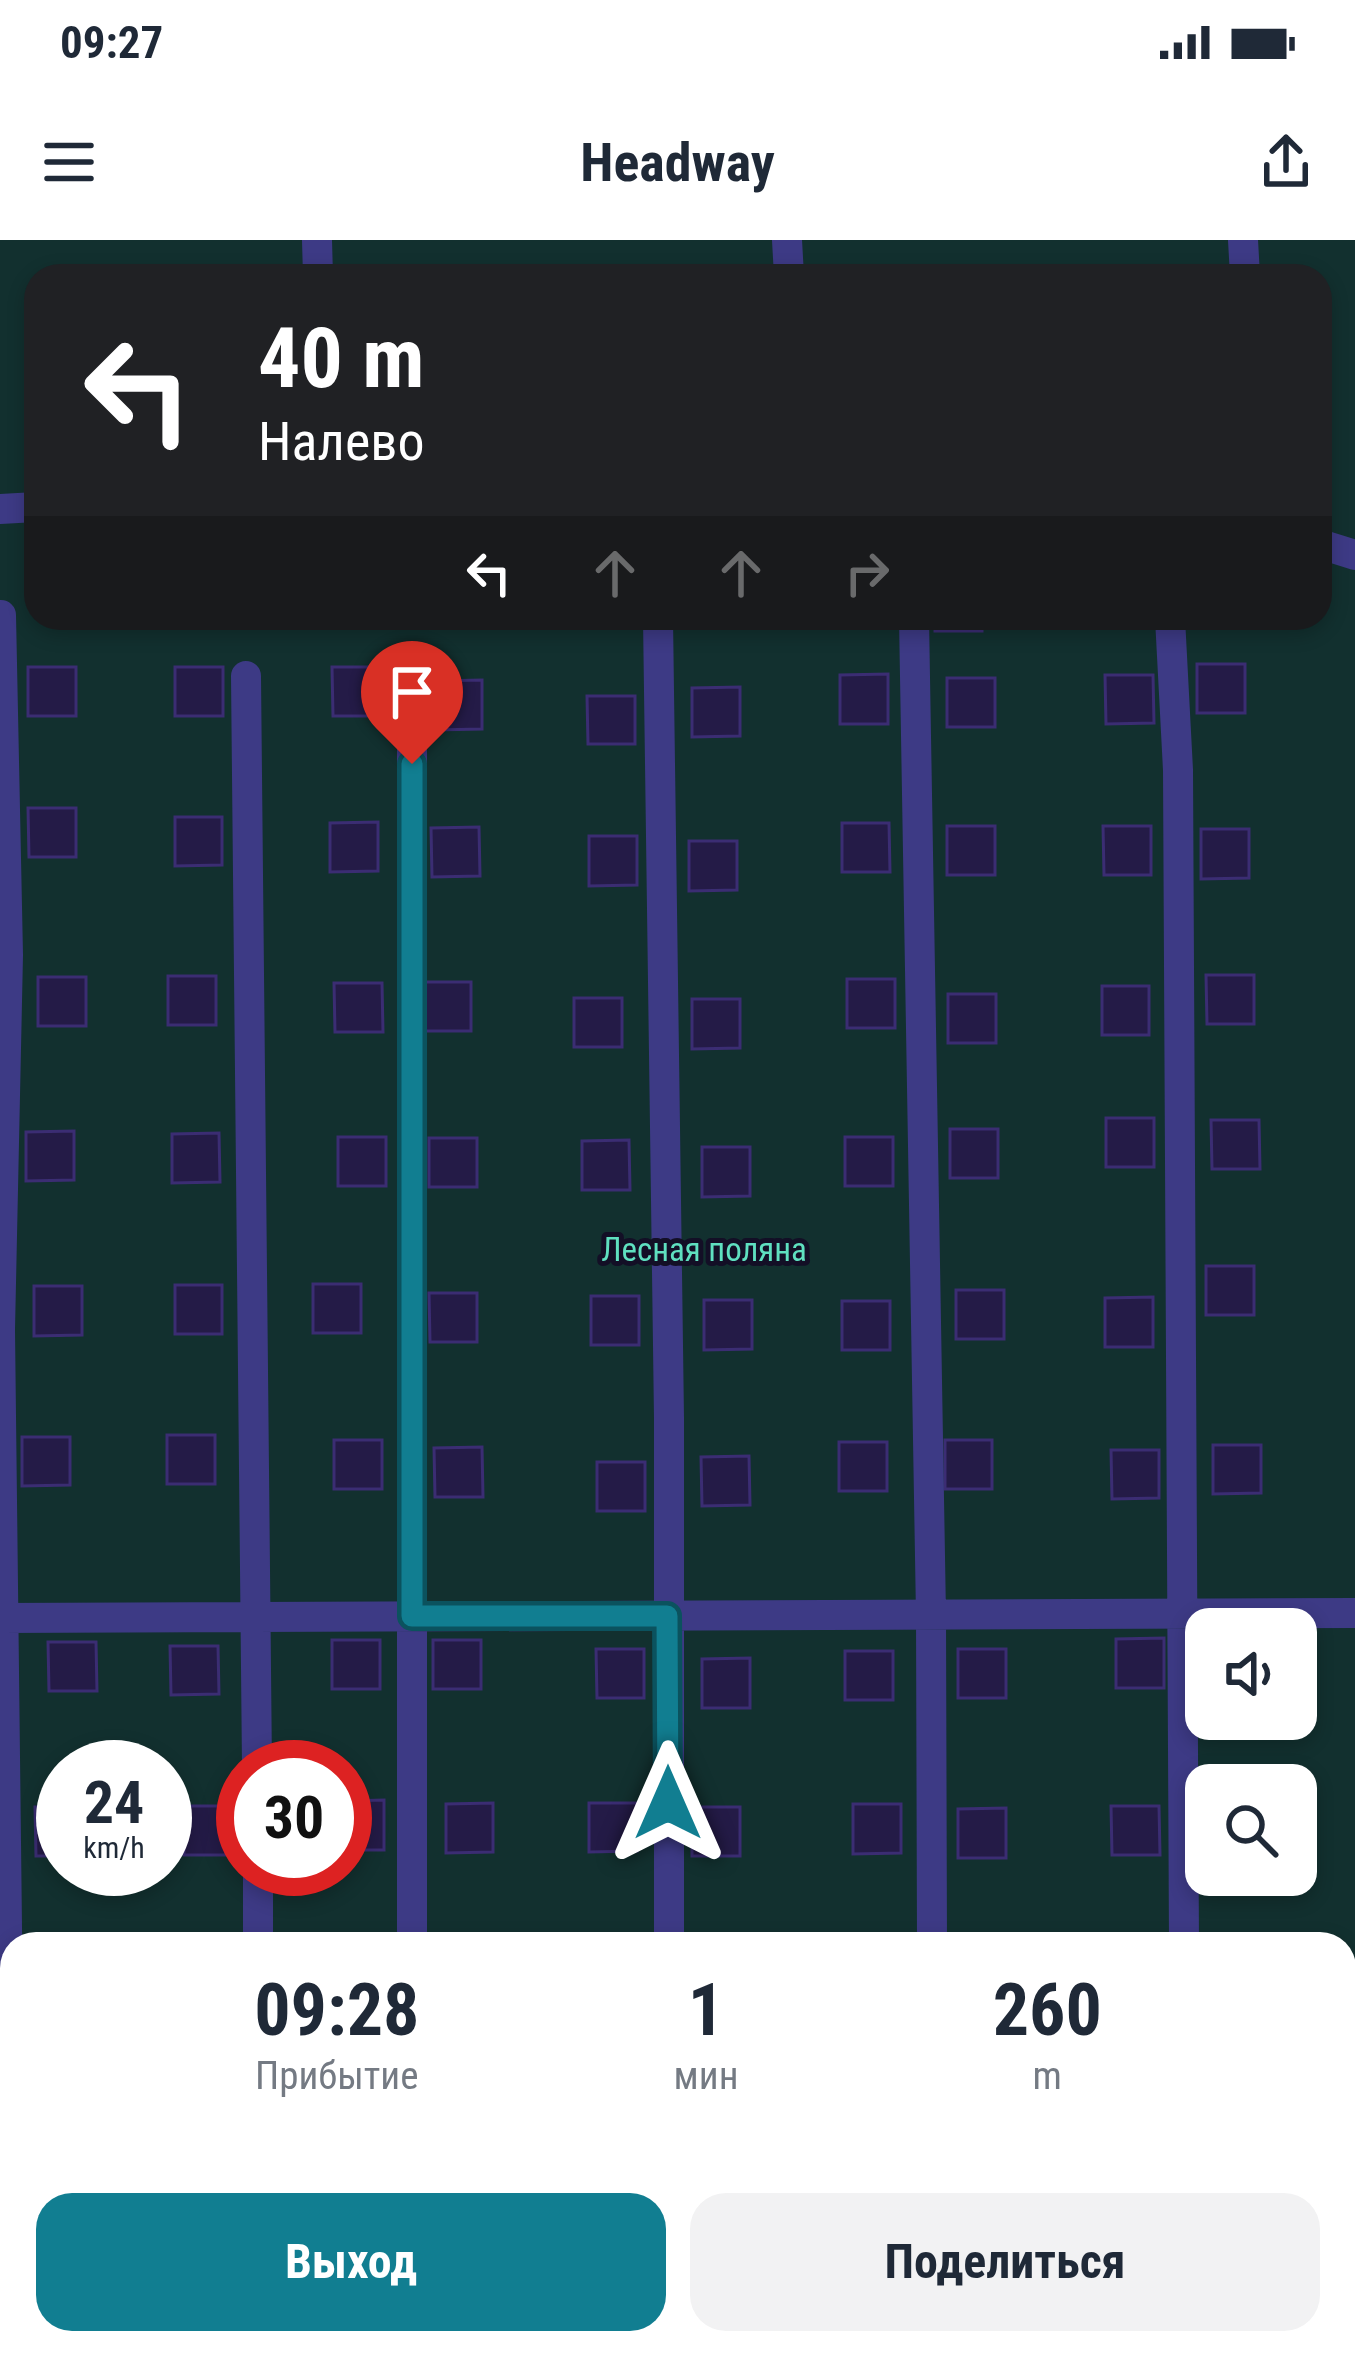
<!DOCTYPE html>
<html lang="ru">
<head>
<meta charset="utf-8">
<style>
	body { margin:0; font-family:"Roboto Condensed",sans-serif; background:#f2f2f3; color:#1f2937; height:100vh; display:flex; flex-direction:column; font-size:45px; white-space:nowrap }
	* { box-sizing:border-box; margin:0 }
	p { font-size:39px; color:#747a83 }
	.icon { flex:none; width:66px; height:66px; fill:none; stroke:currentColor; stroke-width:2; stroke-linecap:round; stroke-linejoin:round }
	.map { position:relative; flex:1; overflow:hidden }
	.drawer { position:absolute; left:0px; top:1692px; width:1356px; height:423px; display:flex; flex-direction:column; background:#fff; border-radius:36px 36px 0 0; box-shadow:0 6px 18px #0003 }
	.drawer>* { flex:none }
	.guide { position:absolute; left:24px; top:24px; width:1308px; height:366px; border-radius:36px; box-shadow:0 6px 18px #0003; background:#202124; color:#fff; overflow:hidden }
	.buttons { position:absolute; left:1185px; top:1368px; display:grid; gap:24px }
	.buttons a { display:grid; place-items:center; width:132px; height:132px; border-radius:24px; background:#fff; box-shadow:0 6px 18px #0003; font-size:60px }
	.speed { position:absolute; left:36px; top:1500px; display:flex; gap:24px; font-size:60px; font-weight:700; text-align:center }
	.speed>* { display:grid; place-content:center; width:156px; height:156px; border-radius:50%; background:#fff; box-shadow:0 6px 18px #0003; line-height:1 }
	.speed small { font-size:30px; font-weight:400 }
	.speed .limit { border:18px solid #d22; background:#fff; color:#111 }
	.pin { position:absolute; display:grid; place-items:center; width:102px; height:102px; color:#fff; margin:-123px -51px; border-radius:50% 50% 50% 0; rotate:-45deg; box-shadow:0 0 12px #0007 }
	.pin .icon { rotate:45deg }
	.me { position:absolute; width:132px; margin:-66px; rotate:0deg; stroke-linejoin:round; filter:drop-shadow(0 0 9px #0008) }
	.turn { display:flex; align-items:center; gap:42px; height:252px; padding:0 36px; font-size:54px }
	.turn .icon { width:156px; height:156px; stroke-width:2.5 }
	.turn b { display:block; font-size:84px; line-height:102px }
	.lanes { display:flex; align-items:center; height:114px; padding:0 36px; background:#0003; justify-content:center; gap:60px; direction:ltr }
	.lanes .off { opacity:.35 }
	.eta { display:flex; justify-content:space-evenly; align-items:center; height:204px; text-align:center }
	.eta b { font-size:72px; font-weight:700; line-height:84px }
	.primary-button { display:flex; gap:24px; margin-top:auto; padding:24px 36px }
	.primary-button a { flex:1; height:138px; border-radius:36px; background:#117e91; color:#fff; font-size:48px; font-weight:700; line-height:138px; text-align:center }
	.primary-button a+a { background:#f2f2f3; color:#1f2937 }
	.status { display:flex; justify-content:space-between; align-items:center; height:84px; padding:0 60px; background:#fff; direction:ltr }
	.status svg { height:33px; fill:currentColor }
	header { display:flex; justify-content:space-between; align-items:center; height:156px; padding:0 36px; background:#fff; font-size:54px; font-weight:700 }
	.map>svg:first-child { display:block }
	.green { fill:#12302f; fill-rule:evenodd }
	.building { fill:#241b47; stroke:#3b2d73; stroke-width:3 }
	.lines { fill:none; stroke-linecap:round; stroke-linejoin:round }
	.minor { stroke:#3d3a85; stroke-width:30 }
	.route-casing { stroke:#0b525e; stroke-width:30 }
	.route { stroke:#117e91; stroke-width:21 }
	.labels { text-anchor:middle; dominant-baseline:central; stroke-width:10; stroke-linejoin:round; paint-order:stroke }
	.park-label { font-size:33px; fill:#5fe0c0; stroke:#130f26 }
</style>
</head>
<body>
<div class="status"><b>09:27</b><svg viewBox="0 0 49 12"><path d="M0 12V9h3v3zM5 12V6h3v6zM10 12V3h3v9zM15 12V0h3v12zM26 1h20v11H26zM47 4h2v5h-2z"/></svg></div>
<header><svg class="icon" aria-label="menu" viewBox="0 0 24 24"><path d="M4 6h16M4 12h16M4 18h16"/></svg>Headway<svg class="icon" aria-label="share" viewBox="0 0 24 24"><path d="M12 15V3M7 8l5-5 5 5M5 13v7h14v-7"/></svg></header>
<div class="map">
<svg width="1355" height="2113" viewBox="0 0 1355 2113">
	<rect width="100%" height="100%" fill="#130f26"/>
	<path class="green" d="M0 0H1355V2113H0ZM36 36H1320V378H36ZM1206 1389H1296V1479H1206ZM63 1527H165V1629H63ZM243 1527H345V1629H243ZM1206 1545H1296V1635H1206ZM12 1704H1344V2103H12Z"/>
	<path class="building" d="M330 378H378V384H330Z
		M935 378H982V391H935Z
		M1197 424H1245V473H1197Z
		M28 427H76V476H28Z
		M175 427H223V476H175Z
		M332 427H380L381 476H333Z
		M888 434V484H840V435Z
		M1105 435H1153L1154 483 1106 484Z
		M947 438H995V487H947Z
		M482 440V489L434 490V441Z
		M740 447V496L692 497V448Z
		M587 456H635V504H588Z
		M28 568H76V617H29Z
		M175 577H222V625L175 626Z
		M378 582V631L330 632V583Z
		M842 583H889L890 632H842Z
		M947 586H995V635H947Z
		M1103 586H1151V635H1104Z
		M479 587 480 636 432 637 431 588Z
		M1201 589H1249V638L1201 639Z
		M589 596H637V645L589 646Z
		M689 601H737V650L689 651Z
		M1206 735H1254V784H1207Z
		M168 736H216V785H168Z
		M38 737H86V786H38Z
		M847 739H895V788H847Z
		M423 742H471V791H423Z
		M334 743H382L383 792H335Z
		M1102 746H1149V795H1102Z
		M948 754H996V803H948Z
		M574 758H622V807H574Z
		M692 759H740V808L692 809Z
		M1106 878H1154V927H1106Z
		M1211 880H1259L1260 929H1212Z
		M950 889H998V938H950Z
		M74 891V940L26 941V892Z
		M219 893 220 942 172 943V894Z
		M338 897H386V946H338Z
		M845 897H893V946H845Z
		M429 898H477V947H429Z
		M629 900 630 950H582V901Z
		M702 907H750V956L702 957Z
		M1206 1026H1254V1075H1206Z
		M313 1044H361V1093H313Z
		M175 1045H222V1094H175Z
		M34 1046H82V1095L34 1096Z
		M956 1050H1004V1099H956Z
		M429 1053H477V1102H430Z
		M591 1056H639V1105H591Z
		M1153 1057V1107H1105V1058Z
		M704 1060H752V1109L704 1110Z
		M842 1061H890V1110H842Z
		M167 1195H215V1244H167Z
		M22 1197H70V1245L22 1246Z
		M334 1200H382V1249H334Z
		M945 1200H992V1249H945Z
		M839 1202H887V1251H839Z
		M1213 1205H1261V1253L1213 1254Z
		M482 1207 483 1257H435L434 1208Z
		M1111 1210H1159V1258L1112 1259Z
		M749 1216 750 1265 702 1266 701 1217Z
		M597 1222H645V1271H597Z
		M1164 1398V1448H1116V1399Z
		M332 1400H380V1449H332Z
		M433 1400H481V1449H433Z
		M48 1402H96L97 1451H49Z
		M170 1406H218L219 1454 171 1455Z
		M596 1409H644V1458H597Z
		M958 1409H1006V1458H958Z
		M845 1411H893V1460H845Z
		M750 1418V1468H702V1419Z
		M384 1560V1610H345V1561Z
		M493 1563V1612L446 1613V1564Z
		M589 1563H637V1611L589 1612Z
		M853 1564H901V1613L853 1614Z
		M184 1566H231V1615H184Z
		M1111 1566H1159L1160 1615H1112Z
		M35 1567H63V1616H36Z
		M692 1567H740V1616H692Z
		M1006 1568V1618H958V1569Z"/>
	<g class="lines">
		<path class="minor" d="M317 0 318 36
			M787 0 789 36
			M1243 0 1245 36
			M0 269 36 267
			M1320 304 1355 315
			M1 375 8 715 0 1090 12 2113
			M658 378 669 1178V1704
			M914 378 931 1375 932 1704
			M1170 378 1178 530 1184 1704
			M246 436 257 1527
			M412 477V1704
			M0 1378 1355 1373
			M258 1629V1704
			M262 2103V2113
			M412 2103V2113
			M671 2103 672 2113
			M932 2103V2113
			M1185 2103V2113"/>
	</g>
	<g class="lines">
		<defs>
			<path id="route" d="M412 524V1376H667L668 1563"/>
		</defs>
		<use href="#route" class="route-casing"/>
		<use href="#route" class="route"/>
	</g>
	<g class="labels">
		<g class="park-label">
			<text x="704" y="1009">Лесная поляна</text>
		</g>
	</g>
</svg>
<div class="buttons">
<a><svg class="icon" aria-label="sound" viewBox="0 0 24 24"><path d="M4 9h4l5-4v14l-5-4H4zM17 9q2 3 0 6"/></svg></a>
<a><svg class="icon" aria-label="search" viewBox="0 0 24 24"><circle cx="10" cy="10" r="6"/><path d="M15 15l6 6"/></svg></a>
</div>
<div class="speed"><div>24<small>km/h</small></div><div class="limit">30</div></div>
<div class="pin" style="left:412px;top:524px;background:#d93025"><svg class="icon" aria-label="arrive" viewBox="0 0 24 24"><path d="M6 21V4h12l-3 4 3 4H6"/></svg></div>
<svg class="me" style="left:668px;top:1563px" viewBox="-20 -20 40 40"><path d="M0-17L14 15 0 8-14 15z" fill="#117e91" stroke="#fff" stroke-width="4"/></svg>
<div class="guide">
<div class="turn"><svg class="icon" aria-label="left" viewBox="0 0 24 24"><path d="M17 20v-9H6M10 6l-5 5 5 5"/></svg><div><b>40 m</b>Налево</div></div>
<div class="lanes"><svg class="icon" aria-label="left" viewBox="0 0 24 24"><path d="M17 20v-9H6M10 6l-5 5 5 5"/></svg><svg class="icon off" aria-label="ahead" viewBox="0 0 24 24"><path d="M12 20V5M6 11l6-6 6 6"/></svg><svg class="icon off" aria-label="ahead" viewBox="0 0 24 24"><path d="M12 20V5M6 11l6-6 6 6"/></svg><svg class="icon off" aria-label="right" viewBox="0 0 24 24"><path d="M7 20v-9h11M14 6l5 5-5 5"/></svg></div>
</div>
<section class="drawer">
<div class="eta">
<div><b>09:28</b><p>Прибытие</p></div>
<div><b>1</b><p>мин</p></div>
<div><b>260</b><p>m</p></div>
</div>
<div class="primary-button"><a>Выход</a><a>Поделиться</a></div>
</section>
</div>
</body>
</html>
